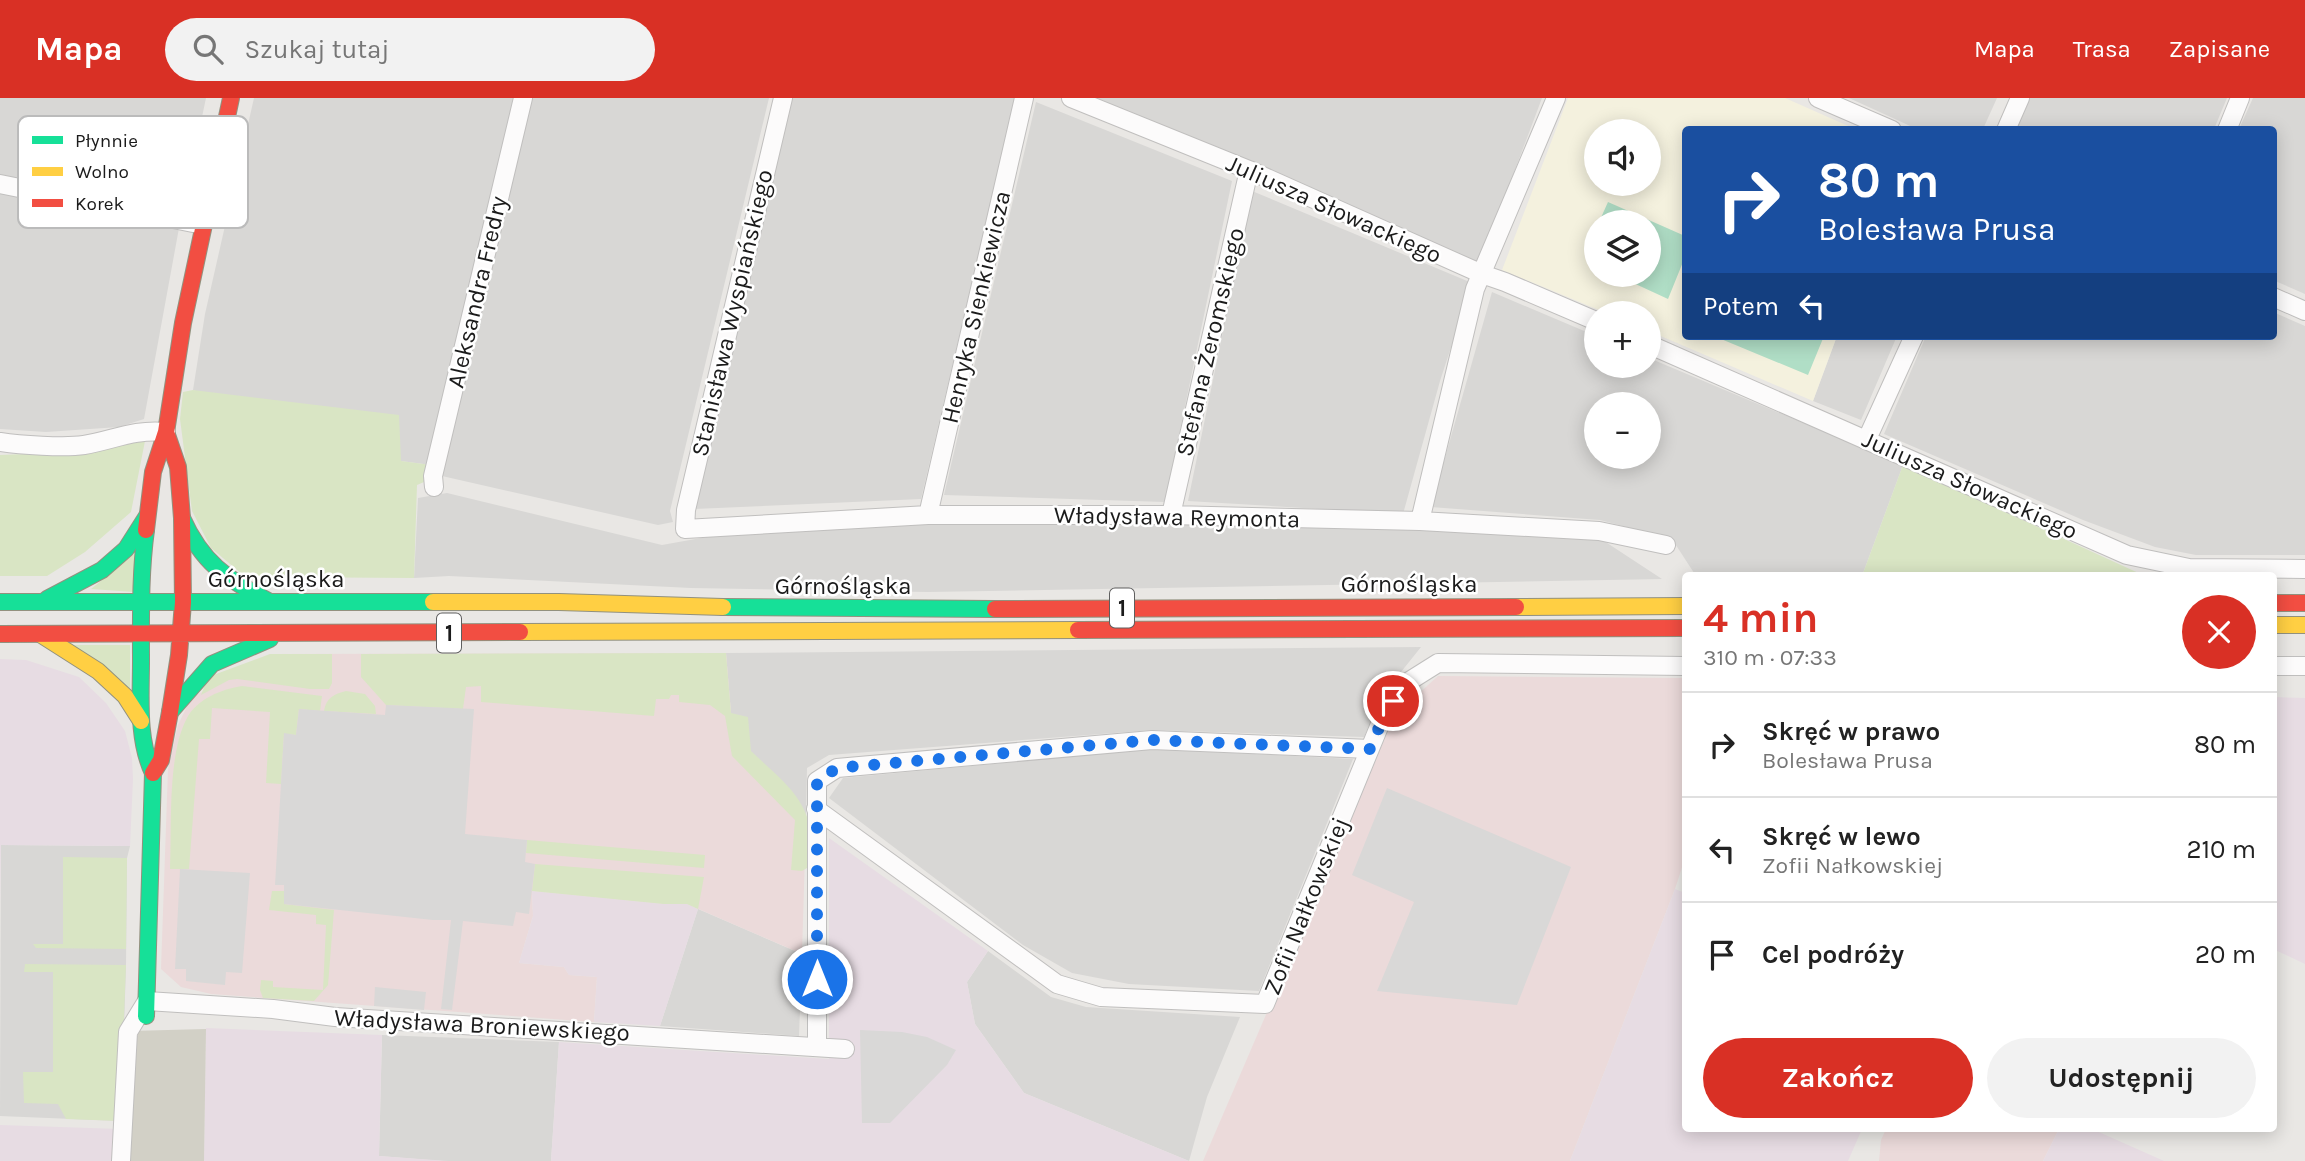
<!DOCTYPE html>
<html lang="pl">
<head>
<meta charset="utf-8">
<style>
	body { margin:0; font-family:Karla,sans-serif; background:#f2f2f2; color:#222; height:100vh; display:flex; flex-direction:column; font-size:26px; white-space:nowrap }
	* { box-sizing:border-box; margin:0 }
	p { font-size:23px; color:#767676 }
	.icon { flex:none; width:38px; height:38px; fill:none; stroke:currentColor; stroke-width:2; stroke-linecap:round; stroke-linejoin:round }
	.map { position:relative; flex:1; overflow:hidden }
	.side { position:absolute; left:1682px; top:474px; width:595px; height:560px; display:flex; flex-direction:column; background:#fff; border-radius:7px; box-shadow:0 4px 18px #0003 }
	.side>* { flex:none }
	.hud { position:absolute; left:1682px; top:28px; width:595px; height:214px; border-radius:7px; box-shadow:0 4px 18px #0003; background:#1a4fa0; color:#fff; overflow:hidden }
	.tools { position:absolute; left:1584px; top:21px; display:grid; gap:14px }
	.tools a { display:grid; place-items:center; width:77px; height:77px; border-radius:50%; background:#fff; box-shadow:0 4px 18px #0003; font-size:35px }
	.pin { position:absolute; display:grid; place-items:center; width:60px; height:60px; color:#fff; margin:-30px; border:4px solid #fff; border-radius:50%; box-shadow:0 2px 7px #0007 }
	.me { position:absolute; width:77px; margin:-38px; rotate:0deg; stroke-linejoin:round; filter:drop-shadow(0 0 5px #0008) }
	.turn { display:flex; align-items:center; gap:24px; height:147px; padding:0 21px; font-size:32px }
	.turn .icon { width:91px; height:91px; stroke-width:2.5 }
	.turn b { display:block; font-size:49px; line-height:60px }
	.then { display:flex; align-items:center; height:66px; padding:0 21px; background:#0003; gap:14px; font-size:26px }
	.round { display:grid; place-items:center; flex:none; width:74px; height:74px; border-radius:37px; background:#f2f2f2 }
	.head { display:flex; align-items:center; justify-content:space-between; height:119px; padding:0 21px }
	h1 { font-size:42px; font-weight:700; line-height:52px; color:#d93025 }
	.primary-button { display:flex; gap:14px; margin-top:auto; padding:14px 21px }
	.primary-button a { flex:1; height:80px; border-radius:42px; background:#d93025; color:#fff; font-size:28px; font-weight:700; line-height:80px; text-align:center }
	.primary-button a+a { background:#f2f2f2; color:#222 }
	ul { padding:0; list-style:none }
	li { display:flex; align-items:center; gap:21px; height:105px; padding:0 21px; border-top:2px solid #e0e0e0 }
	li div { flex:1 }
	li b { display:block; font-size:26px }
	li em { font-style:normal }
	header { display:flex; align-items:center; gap:42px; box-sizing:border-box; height:98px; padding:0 35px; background:#d93025; color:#fff }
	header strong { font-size:33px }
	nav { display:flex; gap:38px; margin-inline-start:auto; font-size:24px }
	.search { width:490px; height:63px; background:#f2f2f2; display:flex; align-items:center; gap:18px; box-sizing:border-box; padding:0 24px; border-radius:38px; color:#767676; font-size:26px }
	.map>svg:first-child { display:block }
	.residential { fill:#d8d7d5; fill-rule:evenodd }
	.commercial { fill:#ebdada }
	.industrial { fill:#e7dce3 }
	.education { fill:#f4f1de; fill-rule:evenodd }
	.construction { fill:#d2d0c6 }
	.grass { fill:#d9e5c4 }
	.pitch { fill:#b0dec6 }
	.parking { fill:#d9d8d7 }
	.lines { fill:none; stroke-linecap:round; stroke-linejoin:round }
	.street-casing { stroke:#c0bfbe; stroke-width:20 }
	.fast-casing { stroke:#92917e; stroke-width:18 }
	.slow-casing { stroke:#92917e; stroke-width:18 }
	.jam-casing { stroke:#92917e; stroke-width:18 }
	.street { stroke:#fcfbfb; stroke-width:18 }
	.fast { stroke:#16e098; stroke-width:16 }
	.slow { stroke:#ffcf43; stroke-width:16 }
	.jam { stroke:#f24e42; stroke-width:16 }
	.route { stroke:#1a73e8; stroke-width:12; stroke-dasharray:0 21.6 }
	.labels { text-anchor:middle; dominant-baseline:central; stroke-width:5; stroke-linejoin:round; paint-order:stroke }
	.shield { fill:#fff; stroke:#5f5f5f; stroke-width:2 }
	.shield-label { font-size:23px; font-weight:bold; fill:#1b1b1b }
	.street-label { font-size:24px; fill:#1b1b1b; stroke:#fff }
	.key { fill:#fff; stroke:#bbb; stroke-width:2 }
	.key-label { font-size:19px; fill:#1b1b1b }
</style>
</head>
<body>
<header>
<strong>Mapa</strong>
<div class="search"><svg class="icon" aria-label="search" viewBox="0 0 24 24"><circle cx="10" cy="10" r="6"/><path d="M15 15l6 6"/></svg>Szukaj tutaj</div>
<nav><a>Mapa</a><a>Trasa</a><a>Zapisane</a></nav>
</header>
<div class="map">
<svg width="2305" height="1063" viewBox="0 0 2305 1063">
	<rect width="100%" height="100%" fill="#e9e7e4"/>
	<path class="residential" d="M0 0H206L182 114 0 77Z
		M254 0H513L431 367 401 363 193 292 205 216Z
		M530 0H769L670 413 673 424 658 427 442 378Z
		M790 0H1015L921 401 694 411Z
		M1097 0H1542L1480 165Z
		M1849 0H1997L1983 31 1919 32Z
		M2030 0H2227L2214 31H2016Z
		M2253 0H2305V196L2273 182V32L2239 31Z
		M1036 4 1232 83 1165 404 944 397Z
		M1252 93 1472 185 1440 283 1403 416 1188 403Z
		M0 94 179 130 144 321 119 329 46 334 0 331Z
		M1492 194 1596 238V268H1648L1649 260 1903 367 1862 478H1696L1672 441 1600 422 1431 409ZM1596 306H1648V359H1596Z
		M2273 214 2305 228V457H2196L2155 449 2083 422 1884 336 1926 238H2273Z
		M1837 238H1897L1861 322 1813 303Z
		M447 395 662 447 712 438 923 424 1078 420 1428 431 1601 441 1662 481 928 494 691 490 449 478 414 480 418 400Z
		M1421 549 1381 599 1364 639 1153 632 829 657 807 670 806 722 738 656 731 615 726 555Z
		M1152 651 1353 661 1259 893 1129 886 1072 875 1023 847 829 700 843 680Z
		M1 747 130 748 127 760 126 867 121 1023 0 1018Z
		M698 811 802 856 799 938 660 928Z
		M988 853 1051 899 1086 909 1240 919 1207 999 1189 1063 1024 995 975 926 967 884Z
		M382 937 559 944 551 1063H443L379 1058Z"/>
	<path class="commercial" d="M726 555 731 615 738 656 806 722 802 856 687 806H664L532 793 533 818 519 865 564 869 569 877 597 879 594 924 211 896 181 889 161 871 168 671 178 627 191 600 270 556Z
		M1438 578 1685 580V760L1675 791 1570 1063H1203L1395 617Z
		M1886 1031H2059L2043 1063H1879L1881 1042Z"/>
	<path class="industrial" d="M0 561 26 562 79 579 106 605 125 633 132 660 133 681 130 748 1 747 0 810Z
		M2273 599 2305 600V866L2273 851Z
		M829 740 988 853 967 884 975 926 1024 995 1189 1063H551L559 944 829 961Z
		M1675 791 1685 795V1031H1862L1848 1063H1570Z
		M532 793 664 806H687L698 811 660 928 594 924 597 879 569 877 564 869 519 865 533 818Z
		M206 930 382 937 379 1058 448 1063H204Z
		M0 1027 120 1031 117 1063H0Z
		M2059 1031H2092L2164 1063H2043Z"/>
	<path class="education" d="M1568 0H1785L1855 31 1685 32V238H1837L1813 303 1649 233 1648 215H1606L1502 172ZM1596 33H1648V86H1596ZM1596 124H1648V177H1596Z"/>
	<path class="construction" d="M206 931 204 1063H117L130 933Z"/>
	<path class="grass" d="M193 292 399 317 401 363 431 367 424 384 417 387 414 480 262 479 242 476 211 450 192 413 180 321 183 294Z
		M145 343 131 414 85 454 47 478H0V357L51 355Z
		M1903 367 2145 478H1862Z
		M134 456V494L91 491Z
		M72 547H130V591Z
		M726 555 731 615 748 619 751 653C791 691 816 705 812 767L802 773 791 772 795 722 732 658 725 618 710 607 679 604V597H671L669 601H656L654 618 481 604V588L466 589 463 611 386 607 361 579V556Z
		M270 556H332V585L329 591H310L237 581 229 582 201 597 208 579Z
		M242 588 322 598 320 613 299 611 296 637 284 636 281 686 266 685 270 614 212 610 210 641H199L189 771H170C172 729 167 657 187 620 197 601 222 591 242 588Z
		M346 593 365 596 375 608 376 616 324 613C326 600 334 596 346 593Z
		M527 742 705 757 704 770 526 755Z
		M63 759 127 760 126 851 36 850 33 846H63Z
		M535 766 704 779 698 811 687 806H664L532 793Z
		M272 793H284V806L334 812 328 887 314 903 263 900 260 892 261 882 273 883V889L323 892 326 827 316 826V817L269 812Z
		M25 866 126 867 120 1023 66 1021 58 1006 24 1005 23 974H53V874H24Z"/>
	<path class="pitch" d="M1608 104 1685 138V159L1668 201 1616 177H1648V124H1599Z
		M1722 238H1824L1808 277 1721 241Z"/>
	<path class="parking" d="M386 607 474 611 465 736 527 742 525 764 535 766 529 816 516 814 513 828 463 823 452 912 441 911 451 822H433L284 806V787H275L284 635 296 637 299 611 385 617Z
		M1387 690 1571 769 1517 907 1377 893 1414 804 1352 777Z
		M180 771 250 775 242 875 226 874 225 887 186 883V871H175Z
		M375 889 426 894 424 912 374 908Z
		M860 932 902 934 927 939 956 952 947 967 890 1025H862Z"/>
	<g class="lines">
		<defs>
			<path id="street" d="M783 0 686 412 685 431 928 417H1171L1420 423 1599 433 1666 447
				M1071 0 1249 72 1482 176 1505 184 1596 223
				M1818 0 1892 32
				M2006 32 2020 0
				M2227 32 2240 0
				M0 86 203 127
				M2273 199 2305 213
				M1648 246 2127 457 2189 470 2305 471
				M1867 341 1914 238
				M0 344C19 347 65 350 84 347 114 342 133 331 166 334
				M434 389 433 378 523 0
				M928 417 1024 0
				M1171 417 1249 72
				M1420 423 1475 191 1556 0
				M2273 568H2305
				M816 711 1057 886 1101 899 1265 906 1383 619 1403 587 1438 565 1685 568
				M817 949V683L837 670 1152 642 1370 651
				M121 1063 128 934 147 903 273 911 335 919 845 951"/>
			<path id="fast" d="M182 420C202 465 226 480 268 503
				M146 432C140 476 141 519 141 563 141 600 137 641 153 675L146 918
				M47 501 102 472 126 451 147 418
				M0 504H433
				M723 509 995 511
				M170 614 212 566 270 541"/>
			<path id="slow" d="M433 504H559L723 509
				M1516 509 1685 508
				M2273 527H2305
				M520 534 1078 532
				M40 536 98 573 125 598 141 623"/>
			<path id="jam" d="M146 432 153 374 166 334 183 225 231 0
				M2273 505H2305
				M995 511 1516 509
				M1078 532 1685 530
				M0 536 520 534
				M153 675 161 662 170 614 179 557 183 504 182 420 178 369 166 334"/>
		</defs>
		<use href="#street" class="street-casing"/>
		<use href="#fast" class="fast-casing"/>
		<use href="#slow" class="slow-casing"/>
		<use href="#jam" class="jam-casing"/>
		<use href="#street" class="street"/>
		<use href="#fast" class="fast"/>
		<use href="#slow" class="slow"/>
		<use href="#jam" class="jam"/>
	</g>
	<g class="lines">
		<path class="route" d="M817 881V683L837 670 1152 642 1370 651 1383 620 1393 603"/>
	</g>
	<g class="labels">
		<g class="shield">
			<rect x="1110" y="490.5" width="24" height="39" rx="5"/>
			<rect x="437" y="515.5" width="24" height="39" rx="5"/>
		</g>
		<g class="shield-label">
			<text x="1122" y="510">1</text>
			<text x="449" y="535">1</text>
		</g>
		<g class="street-label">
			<text transform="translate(1334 111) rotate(24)">Juliusza Słowackiego</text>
			<text transform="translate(477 194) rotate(-77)">Aleksandra Fredry</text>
			<text transform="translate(976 209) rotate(-77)">Henryka Sienkiewicza</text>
			<text transform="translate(732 215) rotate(-77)">Stanisława Wyspiańskiego</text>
			<text transform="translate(1210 244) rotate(-77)">Stefana Żeromskiego</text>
			<text transform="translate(1970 387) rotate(24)">Juliusza Słowackiego</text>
			<text transform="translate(1177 419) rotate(1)">Władysława Reymonta</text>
			<text x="276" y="481">Górnośląska</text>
			<text x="1409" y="486">Górnośląska</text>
			<text x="843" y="488">Górnośląska</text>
			<text transform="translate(1306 808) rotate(-68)">Zofii Nałkowskiej</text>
			<text transform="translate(482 927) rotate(3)">Władysława Broniewskiego</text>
		</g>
	</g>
	<rect x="18" y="18" width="230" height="112" rx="10" class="key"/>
	<rect x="32" y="38" width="31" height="8" fill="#16e098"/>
	<rect x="32" y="69" width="31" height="9" fill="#ffcf43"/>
	<rect x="32" y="101" width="31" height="8" fill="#f24e42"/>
	<g class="key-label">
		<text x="75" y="49">Płynnie</text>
		<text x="75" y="80">Wolno</text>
		<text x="75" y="112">Korek</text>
	</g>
</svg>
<div class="tools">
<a><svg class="icon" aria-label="sound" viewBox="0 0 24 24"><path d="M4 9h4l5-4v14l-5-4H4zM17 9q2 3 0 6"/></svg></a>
<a><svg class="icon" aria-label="layers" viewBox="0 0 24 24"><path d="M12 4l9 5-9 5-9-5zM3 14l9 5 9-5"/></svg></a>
<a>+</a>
<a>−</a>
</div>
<div class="pin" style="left:1393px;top:603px;background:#d93025"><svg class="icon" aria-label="arrive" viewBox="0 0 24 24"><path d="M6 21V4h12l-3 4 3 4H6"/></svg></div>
<svg class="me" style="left:817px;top:881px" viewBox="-20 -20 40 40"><circle r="17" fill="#1a73e8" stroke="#fff" stroke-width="3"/><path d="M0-11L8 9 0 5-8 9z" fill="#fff"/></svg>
<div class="hud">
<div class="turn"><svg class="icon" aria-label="right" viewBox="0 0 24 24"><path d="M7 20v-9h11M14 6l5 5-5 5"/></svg><div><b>80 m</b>Bolesława Prusa</div></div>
<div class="then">Potem<svg class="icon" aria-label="left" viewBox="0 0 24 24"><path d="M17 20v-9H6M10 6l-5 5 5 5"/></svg></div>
</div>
<section class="side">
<div class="head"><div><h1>4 min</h1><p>310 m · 07:33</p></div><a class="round" style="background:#d93025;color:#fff"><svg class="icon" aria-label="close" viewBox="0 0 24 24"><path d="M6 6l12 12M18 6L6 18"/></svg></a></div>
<ul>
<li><svg class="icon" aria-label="right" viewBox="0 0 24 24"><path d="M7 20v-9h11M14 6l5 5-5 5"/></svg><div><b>Skręć w prawo</b><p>Bolesława Prusa</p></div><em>80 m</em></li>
<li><svg class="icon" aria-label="left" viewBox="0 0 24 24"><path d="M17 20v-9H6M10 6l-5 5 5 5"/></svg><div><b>Skręć w lewo</b><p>Zofii Nałkowskiej</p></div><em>210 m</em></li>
<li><svg class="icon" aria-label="arrive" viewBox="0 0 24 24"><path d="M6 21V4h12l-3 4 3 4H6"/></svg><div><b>Cel podróży</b></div><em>20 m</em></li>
</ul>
<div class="primary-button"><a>Zakończ</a><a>Udostępnij</a></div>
</section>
</div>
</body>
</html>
